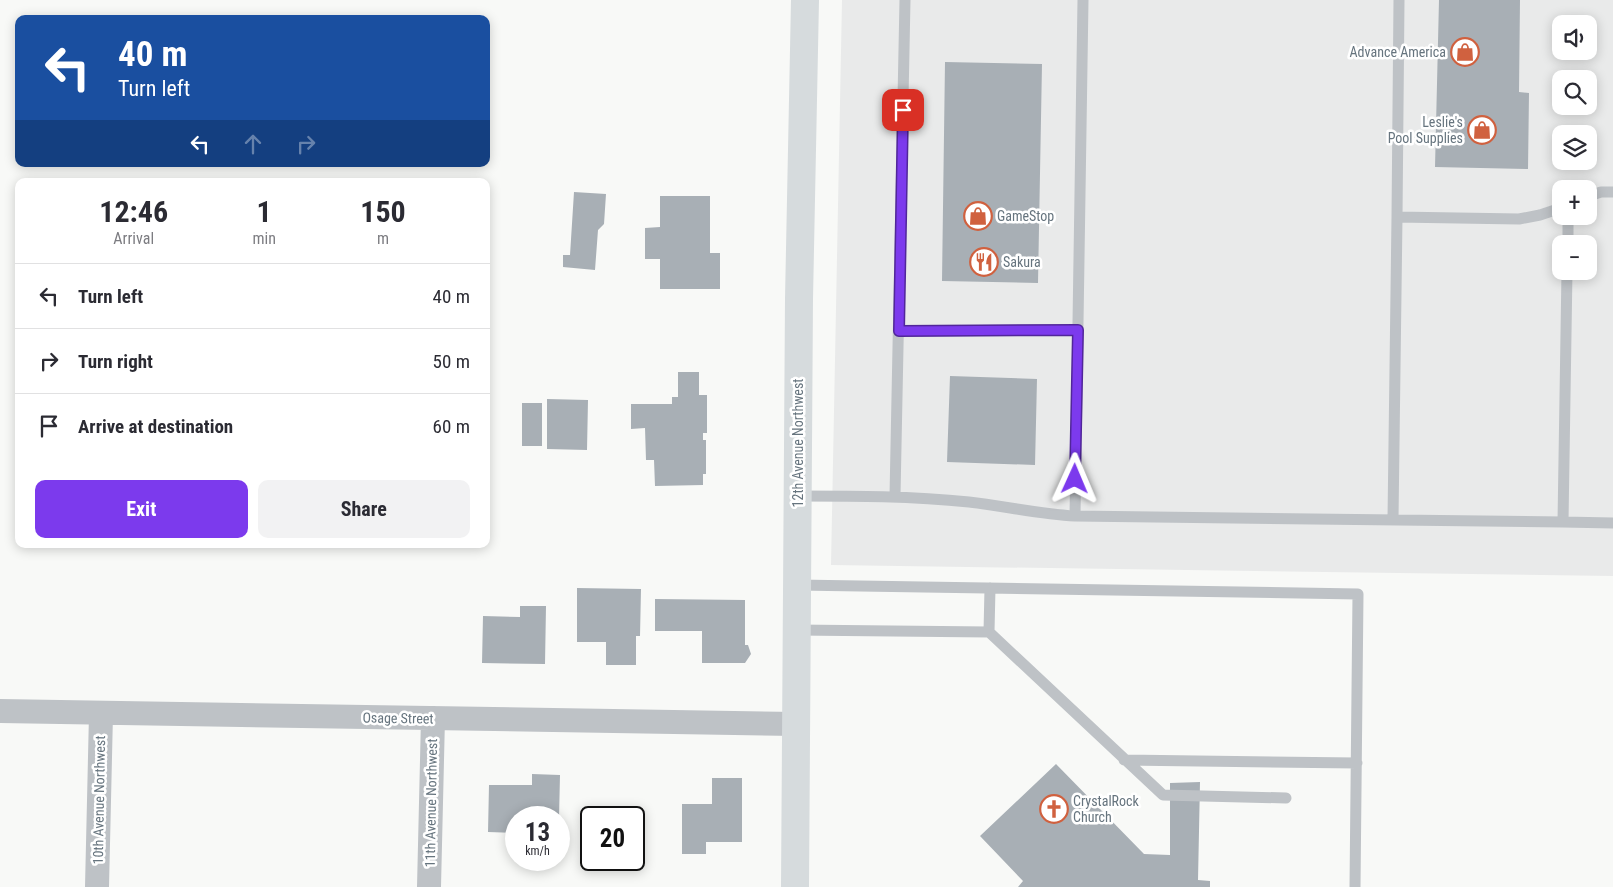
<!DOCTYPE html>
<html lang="en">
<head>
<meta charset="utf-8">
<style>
	body { margin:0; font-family:"Roboto Condensed",sans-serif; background:#f2f2f3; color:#2b2b33; height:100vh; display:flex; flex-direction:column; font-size:19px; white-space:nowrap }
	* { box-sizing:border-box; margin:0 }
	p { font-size:16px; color:#7c7c81 }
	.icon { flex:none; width:28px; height:28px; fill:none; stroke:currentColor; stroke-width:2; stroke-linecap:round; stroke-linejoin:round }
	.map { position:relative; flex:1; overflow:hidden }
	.drawer { position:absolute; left:15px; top:178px; width:475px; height:370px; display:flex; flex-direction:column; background:#fff; border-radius:10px; box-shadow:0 2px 12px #0003 }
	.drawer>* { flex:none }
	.hud { position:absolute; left:15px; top:15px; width:475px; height:152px; border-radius:10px; box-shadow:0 2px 12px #0003; background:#1a4fa0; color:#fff; overflow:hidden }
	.controls { position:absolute; left:1552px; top:15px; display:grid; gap:10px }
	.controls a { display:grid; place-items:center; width:45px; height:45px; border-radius:10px; background:#fff; box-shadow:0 2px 12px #0003; font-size:25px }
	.speed { position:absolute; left:505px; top:806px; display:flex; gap:10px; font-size:25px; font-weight:700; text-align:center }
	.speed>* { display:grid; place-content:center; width:65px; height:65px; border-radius:50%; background:#fff; box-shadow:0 2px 12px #0003; line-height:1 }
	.speed small { font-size:12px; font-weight:400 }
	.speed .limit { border:2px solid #111; border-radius:8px; background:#fff; color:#111 }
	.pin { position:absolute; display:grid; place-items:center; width:42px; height:42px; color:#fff; margin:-21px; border-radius:10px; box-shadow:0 2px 8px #0006 }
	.me { position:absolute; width:55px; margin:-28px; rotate:1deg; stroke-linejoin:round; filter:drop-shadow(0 0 4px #0008) }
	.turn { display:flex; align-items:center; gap:18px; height:105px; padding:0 20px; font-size:22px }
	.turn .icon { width:65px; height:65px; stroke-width:2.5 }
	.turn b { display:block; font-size:35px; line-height:42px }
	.lanes { display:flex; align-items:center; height:48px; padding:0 20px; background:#0003; justify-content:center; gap:25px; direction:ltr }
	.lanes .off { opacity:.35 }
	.eta { display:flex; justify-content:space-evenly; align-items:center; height:85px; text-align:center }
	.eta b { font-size:30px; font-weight:700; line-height:35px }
	.primary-button { display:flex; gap:10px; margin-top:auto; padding:10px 20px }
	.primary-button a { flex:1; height:58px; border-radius:10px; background:#7c3aed; color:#fff; font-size:20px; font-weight:700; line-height:58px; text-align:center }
	.primary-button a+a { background:#f2f2f3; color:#2b2b33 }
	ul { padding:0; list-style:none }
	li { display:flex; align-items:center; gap:15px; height:65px; padding:0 20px; border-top:1px solid #e1e1e2 }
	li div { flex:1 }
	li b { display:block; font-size:19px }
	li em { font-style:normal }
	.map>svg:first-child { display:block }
	.built { fill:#e9eaea; fill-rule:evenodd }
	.building { fill:#a8afb5 }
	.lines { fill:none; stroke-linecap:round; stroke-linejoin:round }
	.lane { stroke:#bec2c6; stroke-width:11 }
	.street { stroke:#bec2c6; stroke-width:24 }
	.secondary { stroke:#d6dbdd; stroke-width:28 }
	.route-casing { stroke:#51269a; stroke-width:12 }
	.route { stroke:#7c3aed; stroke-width:9 }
	.labels { text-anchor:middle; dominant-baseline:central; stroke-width:5; stroke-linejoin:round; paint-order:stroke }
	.poi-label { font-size:14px; fill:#66747e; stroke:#fff; text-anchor:start }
	.street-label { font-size:14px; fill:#66747e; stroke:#fff }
</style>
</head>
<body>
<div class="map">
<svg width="1613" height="887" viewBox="0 0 1613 887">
	<rect width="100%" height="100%" fill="#f8f9f7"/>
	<path class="built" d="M842 0H1613V576L831 565ZM1561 24H1589V51H1561ZM1561 79H1589V106H1561ZM1561 134H1589V161H1561ZM1561 189H1589V216H1561ZM1561 244H1589V271H1561Z"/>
	<path class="building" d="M1439 0H1520L1519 92 1529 93 1528 169 1435 167Z
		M945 62 1042 64 1038 283 942 281Z
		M574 192 606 194 604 224 598 230 595 270 563 267V255H570Z
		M660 196H710V253H720V289H660V259H645V228L660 227Z
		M678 372H699V395H707V433H703V440H706V474H703V485L655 486 654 460H646L645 428 631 429V404H672V397H678Z
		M950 376 1037 379 1035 465 947 462Z
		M547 399 588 400 587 450 547 449Z
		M522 403H542V446H522Z
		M577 588 641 589 640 636H636V665H606V642H577Z
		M655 599 745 600V645H748L751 654 745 663H702V631H655Z
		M520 606H546L545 664 482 663 483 616 520 617Z
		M1056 764 1144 854 1170 855V783L1200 782 1198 880 1210 881V887H1018L1023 881 980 836Z
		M532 774 560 775 559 818H516V833L488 832 489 785H532Z
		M712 778H742V842H706V854H682V804H712Z"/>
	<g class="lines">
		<path class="lane" d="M1399 0 1397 217 1519 219 1540 215 1561 208
			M1589 196 1601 192H1613
			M1568 244V216
			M899 331 1078 330
			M797 496C855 496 911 496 969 502 1004 506 1039 514 1075 516L1083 0
			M895 496 905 0
			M1075 516 1563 522 1567 271
			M1393 519 1397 217
			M1563 522 1613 523
			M797 585 1358 594 1355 887
			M990 588 989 632 1163 795 1286 798
			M796 630 989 632
			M1124 760 1357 763"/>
		<path class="street" d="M0 711 796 724
			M97 887 101 714
			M429 887 433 718"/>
		<path class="secondary" d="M795 887 799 299 805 0"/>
	</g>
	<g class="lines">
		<defs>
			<path id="route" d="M903 110 899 331 1078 330 1075 479"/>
		</defs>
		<use href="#route" class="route-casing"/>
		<use href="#route" class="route"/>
	</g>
	<defs>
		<symbol id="shop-ring" viewBox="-11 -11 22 22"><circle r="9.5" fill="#fff" stroke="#d0613f" stroke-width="1.5"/><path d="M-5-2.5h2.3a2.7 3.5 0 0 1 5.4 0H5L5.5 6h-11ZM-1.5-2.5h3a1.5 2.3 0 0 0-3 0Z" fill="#d0613f"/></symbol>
		<symbol id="restaurant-ring" viewBox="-11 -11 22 22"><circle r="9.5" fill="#fff" stroke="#d0613f" stroke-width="1.5"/><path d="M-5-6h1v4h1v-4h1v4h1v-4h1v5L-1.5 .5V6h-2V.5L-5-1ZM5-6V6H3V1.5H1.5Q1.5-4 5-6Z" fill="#d0613f"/></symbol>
		<symbol id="church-ring" viewBox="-11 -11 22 22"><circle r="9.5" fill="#fff" stroke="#d0613f" stroke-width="1.5"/><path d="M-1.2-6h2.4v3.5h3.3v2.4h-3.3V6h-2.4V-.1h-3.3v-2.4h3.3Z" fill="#d0613f"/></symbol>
	</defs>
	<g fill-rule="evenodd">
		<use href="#shop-ring" x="1449" y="36" width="32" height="32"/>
		<use href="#shop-ring" x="1466" y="114" width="32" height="32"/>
		<use href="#shop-ring" x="962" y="200" width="32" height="32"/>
		<use href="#restaurant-ring" x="968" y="246" width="32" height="32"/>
		<use href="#church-ring" x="1038" y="793" width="32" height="32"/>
	</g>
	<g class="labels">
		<g class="poi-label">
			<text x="1446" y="52" text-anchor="end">Advance America</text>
			<text x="1463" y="122" text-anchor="end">Leslie's<tspan x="1463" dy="16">Pool Supplies</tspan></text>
			<text x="997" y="216">GameStop</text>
			<text x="1003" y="262">Sakura</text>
			<text x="1073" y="801">CrystalRock<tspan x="1073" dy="16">Church</tspan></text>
		</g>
		<g class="street-label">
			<text transform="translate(798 443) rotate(-90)">12th Avenue Northwest</text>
			<text transform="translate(398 718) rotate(1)">Osage Street</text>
			<text transform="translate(99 800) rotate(-89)">10th Avenue Northwest</text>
			<text transform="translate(431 803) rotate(-89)">11th Avenue Northwest</text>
		</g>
	</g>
</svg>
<div class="controls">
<a><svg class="icon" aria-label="sound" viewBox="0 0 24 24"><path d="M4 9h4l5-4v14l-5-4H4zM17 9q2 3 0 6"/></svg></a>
<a><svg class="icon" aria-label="search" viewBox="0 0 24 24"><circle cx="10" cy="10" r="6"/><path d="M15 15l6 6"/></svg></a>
<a><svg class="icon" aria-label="layers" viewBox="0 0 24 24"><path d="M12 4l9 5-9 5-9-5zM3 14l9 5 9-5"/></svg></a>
<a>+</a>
<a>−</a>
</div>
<div class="speed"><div>13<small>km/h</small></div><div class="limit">20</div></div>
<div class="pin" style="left:903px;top:110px;background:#d93025"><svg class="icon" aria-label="arrive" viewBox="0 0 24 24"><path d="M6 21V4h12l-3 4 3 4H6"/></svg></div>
<svg class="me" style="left:1075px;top:479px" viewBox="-20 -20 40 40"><path d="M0-17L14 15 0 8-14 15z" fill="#7c3aed" stroke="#fff" stroke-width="4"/></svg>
<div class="hud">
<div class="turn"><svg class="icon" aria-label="left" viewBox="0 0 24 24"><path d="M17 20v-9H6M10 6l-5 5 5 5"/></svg><div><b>40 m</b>Turn left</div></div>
<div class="lanes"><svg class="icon" aria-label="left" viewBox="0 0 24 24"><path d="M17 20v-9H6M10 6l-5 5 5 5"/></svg><svg class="icon off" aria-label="ahead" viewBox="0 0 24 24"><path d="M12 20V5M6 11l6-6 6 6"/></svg><svg class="icon off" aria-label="right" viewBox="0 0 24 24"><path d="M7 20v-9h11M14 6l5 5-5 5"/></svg></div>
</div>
<section class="drawer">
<div class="eta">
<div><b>12:46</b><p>Arrival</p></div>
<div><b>1</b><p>min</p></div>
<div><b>150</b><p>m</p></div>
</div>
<ul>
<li><svg class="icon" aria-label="left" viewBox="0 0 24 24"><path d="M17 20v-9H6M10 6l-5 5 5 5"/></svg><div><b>Turn left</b></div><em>40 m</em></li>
<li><svg class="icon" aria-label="right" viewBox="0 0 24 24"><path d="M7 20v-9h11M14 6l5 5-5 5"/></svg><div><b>Turn right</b></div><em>50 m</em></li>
<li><svg class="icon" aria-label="arrive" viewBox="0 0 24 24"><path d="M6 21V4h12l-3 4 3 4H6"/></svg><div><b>Arrive at destination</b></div><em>60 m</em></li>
</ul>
<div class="primary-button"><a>Exit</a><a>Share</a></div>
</section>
</div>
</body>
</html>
